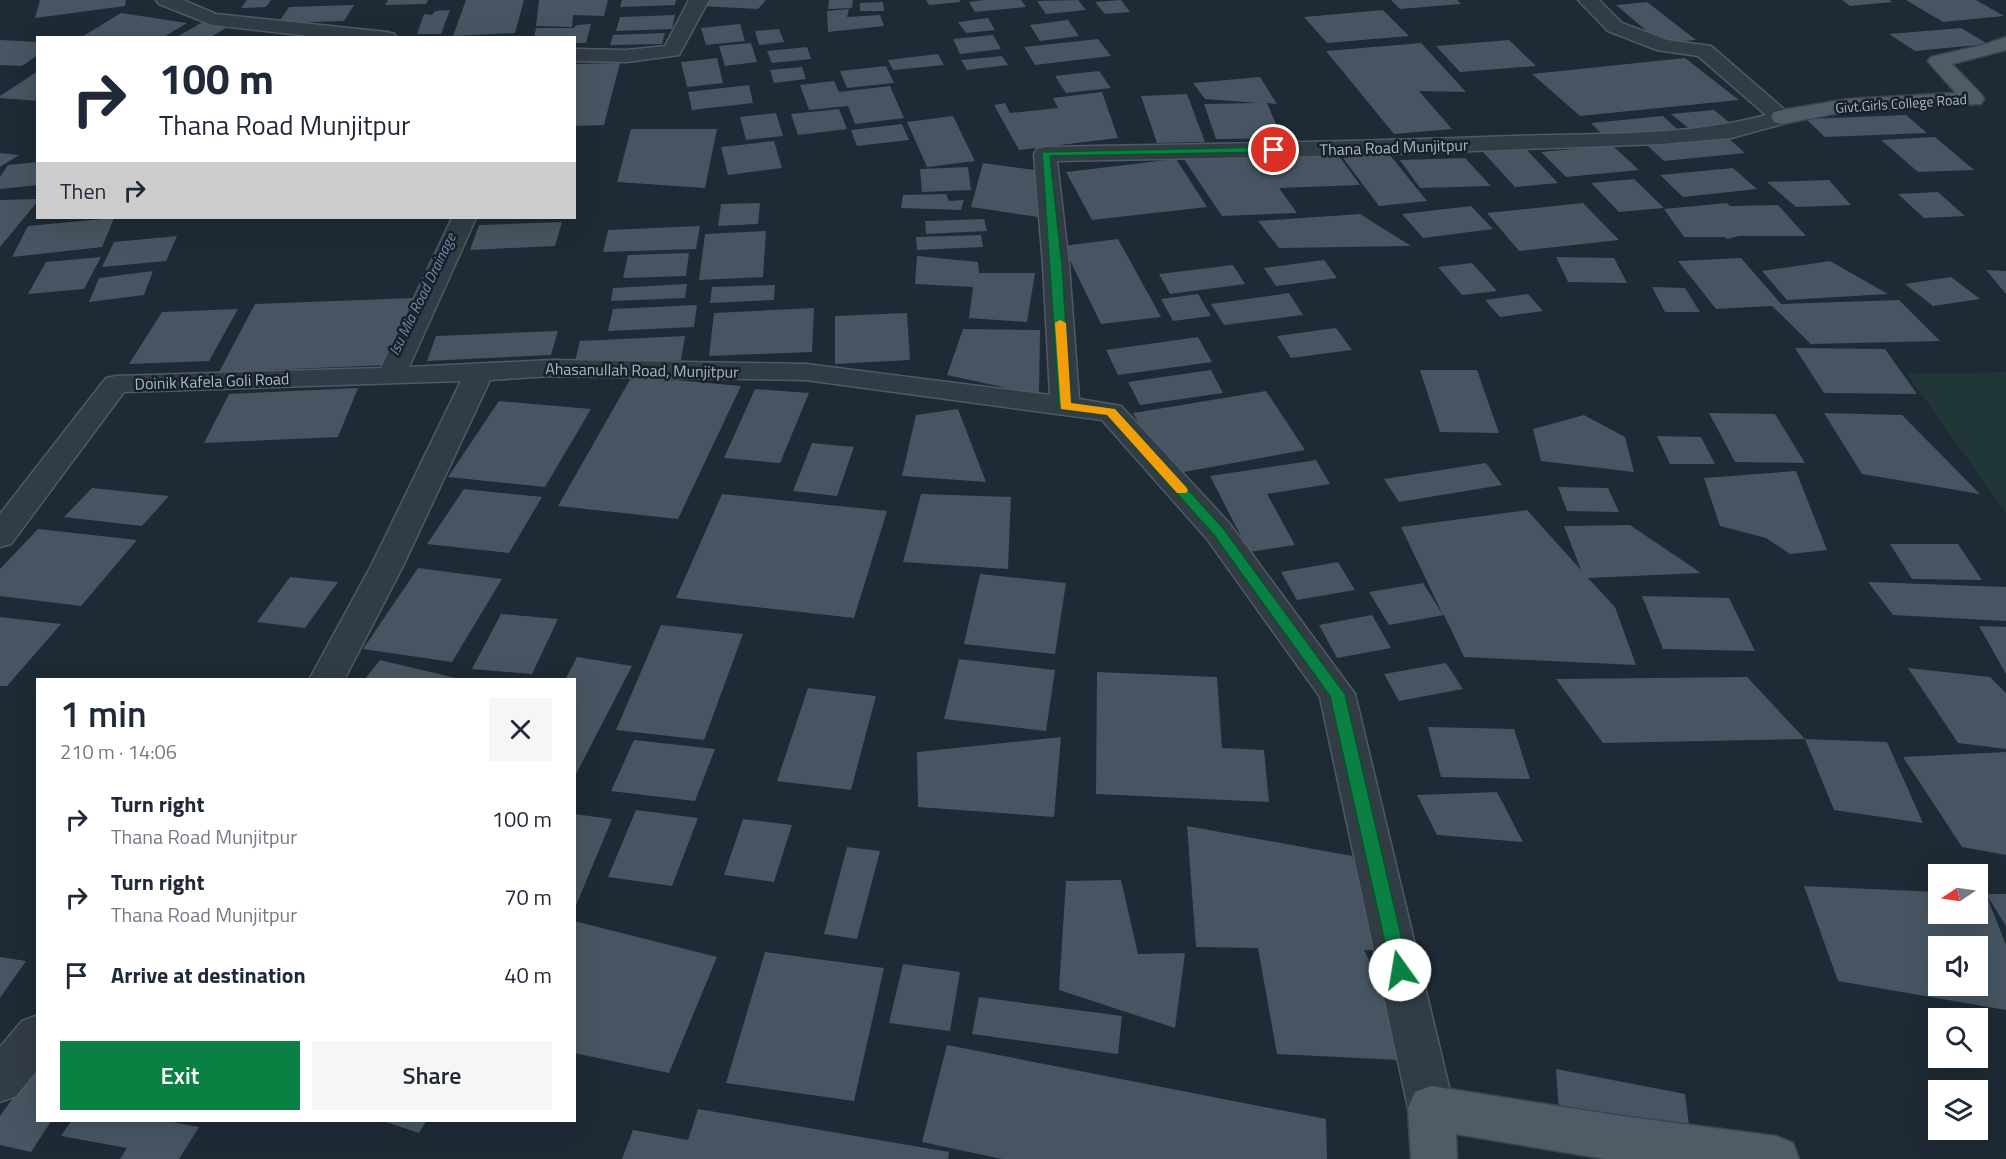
<!DOCTYPE html>
<html lang="en">
<head>
<meta charset="utf-8">
<style>
	body { margin:0; font-family:"Titillium Web",sans-serif; background:#f6f6f7; color:#1f2937; height:100vh; display:flex; flex-direction:column; font-size:22px; white-space:nowrap }
	* { box-sizing:border-box; margin:0 }
	p { font-size:20px; color:#747a83 }
	.icon { flex:none; width:33px; height:33px; fill:none; stroke:currentColor; stroke-width:2; stroke-linecap:round; stroke-linejoin:round }
	.map { position:relative; flex:1; overflow:hidden }
	.sheet { position:absolute; left:36px; top:678px; width:540px; height:444px; display:flex; flex-direction:column; background:#fff; border-radius:0px; box-shadow:0 6px 24px #0002 }
	.sheet>* { flex:none }
	.hud { position:absolute; left:36px; top:36px; width:540px; height:183px; border-radius:0px; box-shadow:0 6px 24px #0002; background:#fff; color:#1f2937; overflow:hidden }
	.needle { width:39px; rotate:257deg }
	.tools { position:absolute; left:1928px; top:864px; display:grid; gap:12px }
	.tools a { display:grid; place-items:center; width:60px; height:60px; border-radius:0px; background:#fff; box-shadow:0 6px 24px #0002; font-size:30px }
	.pin { position:absolute; display:grid; place-items:center; width:51px; height:51px; color:#fff; margin:-26px; border:3px solid #fff; border-radius:50%; box-shadow:0 2px 6px #0007 }
	.me { position:absolute; width:66px; margin:-33px; rotate:347deg; stroke-linejoin:round; filter:drop-shadow(0 0 4px #0008) }
	.turn { display:flex; align-items:center; gap:21px; height:126px; padding:0 24px; font-size:27px }
	.turn .icon { width:78px; height:78px; stroke-width:2.5 }
	.turn b { display:block; font-size:42px; line-height:51px }
	.then { display:flex; align-items:center; height:57px; padding:0 24px; background:#0003; gap:12px; font-size:22px }
	.round { display:grid; place-items:center; flex:none; width:63px; height:63px; border-radius:0px; background:#f6f6f7 }
	.overview { display:flex; align-items:center; justify-content:space-between; height:102px; padding:0 24px }
	h1 { font-size:36px; font-weight:600; line-height:45px }
	.cta { display:flex; gap:12px; margin-top:auto; padding:12px 24px }
	.cta a { flex:1; height:69px; border-radius:0px; background:#0b8043; color:#fff; font-size:24px; font-weight:600; line-height:69px; text-align:center }
	.cta a+a { background:#f6f6f7; color:#1f2937 }
	ul { padding:0; list-style:none }
	li { display:flex; align-items:center; gap:18px; height:78px; padding:0 24px }
	li div { flex:1 }
	li b { display:block; font-size:22px }
	li em { font-style:normal }
	.map>svg:first-child { display:block }
	.green { fill:#213737 }
	.building { fill:#465561; fill-rule:evenodd }
	.lines { fill:none; stroke-linecap:round; stroke-linejoin:round }
	.minor-casing { stroke:#4f5a64; stroke-width:3 }
	.major-casing { stroke:#3b454f; stroke-width:3 }
	.minor { fill:#323c45; fill-rule:evenodd }
	.major { fill:#4f5b66; fill-rule:evenodd }
	.route { fill:#0b8043; stroke:#07532c; stroke-width:1.5 }
	.slow { fill:#f59e0b }
	.labels { text-anchor:middle; dominant-baseline:central; stroke-width:5; stroke-linejoin:round; paint-order:stroke }
	.far-street-label { font-size:14px; fill:#abb7c3; stroke:#18212a }
	.far-water-label { font-size:15px; font-style:italic; fill:#6c8ba8; stroke:#18212a }
	.street-label { font-size:16px; fill:#abb7c3; stroke:#18212a }
</style>
</head>
<body>
<div class="map">
<svg width="2006" height="1159" viewBox="0 0 2006 1159">
	<rect width="100%" height="100%" fill="#1e2a35"/>
	<path class="green" d="M2006 372V513L1907 374Z"/>
	<path class="building" d="M40 0H126L125 6 35 18Z
		M247 0H271L266 7 241 8Z
		M388 0H428L426 4 385 5Z
		M466 0H524L515 33 453 36Z
		M539 0H608L604 16 573 15 572 27 536 26Z
		M622 0H676L675 5 620 7Z
		M704 0H766L758 9 700 6Z
		M829 0H853L852 8 828 9Z
		M926 0H960V2L929 5Z
		M984 0H1021L1026 7 975 12 969 2Z
		M1078 0 1086 10 1046 14 1037 1Z
		M1121 0 1130 12 1105 14 1095 2Z
		M1391 0H1457L1461 4 1400 9Z
		M1842 0H1889L1893 2 1850 6Z
		M1906 0H1976L2004 16 1943 22Z
		M883 2 884 11H860V3Z
		M1647 2 1669 19 1696 40 1661 43 1616 5Z
		M354 5 344 21 278 23 289 7Z
		M849 9 847 17 880 15 884 26 828 32 827 11Z
		M450 10 441 34H417L424 14 432 15 435 11Z
		M1383 10 1409 36 1327 43 1304 17Z
		M121 13 187 23 162 38H80Z
		M675 15 672 29 616 31 620 17Z
		M988 18 995 30 966 33 958 22Z
		M1068 20 1079 36 1040 41 1030 25Z
		M201 23 226 28 209 38H175Z
		M591 24 586 43H574V38H534L536 28H574L576 25Z
		M740 24 745 41 706 45 701 28Z
		M1961 28 1988 44 1915 51 1889 34Z
		M779 29 784 42 759 45 755 31Z
		M665 33 662 44 610 45 613 35Z
		M993 35 1001 49 960 54 953 39Z
		M1098 39 1111 56 1035 65 1024 47Z
		M0 40 38 42V55L22 66 0 65Z
		M1509 40 1536 66 1460 72 1436 46Z
		M751 43 757 62 725 66 719 46Z
		M1421 43 1466 92 1419 91 1452 129 1394 134 1326 51Z
		M807 47 811 59 772 63 767 51Z
		M938 54 944 65 893 70 888 60Z
		M1002 56 1008 65 967 70 961 60Z
		M717 58 723 83 687 87 681 62Z
		M1685 58 1739 100 1580 116 1532 74Z
		M620 63 604 125 574 126V64Z
		M886 66 894 83 847 88 840 71Z
		M802 67 806 79 774 83 770 70Z
		M38 71V101L0 98V96Z
		M1099 71 1111 88 1066 93 1055 76Z
		M1260 77 1277 104 1267 103 1282 138 1216 139 1204 104 1258 103 1205 99 1193 83Z
		M834 81 839 92 890 86 904 118 855 124 848 106 809 110 800 85Z
		M749 85 753 103 692 110 688 92Z
		M1102 92 1118 138 1019 150 994 105 1005 103 1010 113 1058 108 1053 98Z
		M1187 94 1205 142 1157 143 1141 96Z
		M839 109 847 129 798 135 791 114Z
		M1714 110 1734 126 1691 130 1671 114Z
		M776 113 783 136 746 140 740 117Z
		M1906 115 1927 133 1825 137 1806 119Z
		M953 116 975 161 927 167 907 122Z
		M1663 116 1677 129 1604 136 1591 123Z
		M902 124 909 140 857 146 851 130Z
		M631 129H717L705 188 617 182Z
		M1935 137 1974 170 1918 172 1881 140Z
		M1728 138 1745 153 1664 161 1648 146Z
		M774 141 782 168 728 175 721 147Z
		M1612 145 1639 170 1566 177 1541 152Z
		M1525 148 1558 183 1515 187 1483 152Z
		M0 153 19 155 0 167Z
		M1389 154 1427 201 1379 206 1343 158Z
		M1339 156 1360 185 1279 188 1297 213 1222 216 1183 158Z
		M1465 158 1491 186 1420 188 1400 160Z
		M1176 159 1207 207 1092 220 1066 172Z
		M38 162V185L0 189V177L8 165Z
		M983 163 1035 170 1038 217 971 207Z
		M968 167 971 190 922 192 920 169Z
		M1733 168 1757 189 1683 197 1660 175Z
		M1634 179 1664 208 1619 212 1591 183Z
		M1829 180 1851 205 1796 207 1767 182Z
		M1938 192 1965 216 1924 218 1898 194Z
		M946 194 949 201 964 200 961 210 901 208 903 195Z
		M38 199V201L0 247V200Z
		M760 203 758 224 718 226 721 204Z
		M1583 203 1619 240 1519 251 1487 213Z
		M1727 203 1730 206 1778 205 1806 236H1739L1727 239 1725 237H1684L1664 209Z
		M1471 206 1493 229 1423 238 1402 214Z
		M1360 214 1411 246 1279 248 1258 221Z
		M114 218 102 247 12 257 28 226Z
		M984 219 987 231 926 234 925 221Z
		M562 222 555 246 470 250 479 225Z
		M700 226 696 249 603 252 608 230Z
		M766 231 763 277 699 280 705 234Z
		M981 235 983 247 917 250 916 237Z
		M177 236 166 261 102 267 114 242Z
		M1118 239 1161 317 1101 324 1063 246Z
		M689 253 686 276 623 278 628 255Z
		M917 256 978 262 979 273H1035L1027 322 969 318 973 287 915 284Z
		M101 257 84 289 28 294 46 262Z
		M1556 257 1614 258 1627 283 1568 282Z
		M1741 258 1781 304 1899 300 1940 341 1811 344 1772 306 1716 309 1678 261Z
		M1324 260 1337 278 1276 286 1264 268Z
		M1830 261 1888 294 1787 300 1762 271Z
		M1472 263 1497 291 1462 295 1438 267Z
		M1233 265 1245 284 1170 294 1159 274Z
		M1986 270 2006 271V294Z
		M153 271 144 295 89 302 99 278Z
		M1951 277 1980 299 1933 306 1905 284Z
		M687 284 685 298 611 301 613 288Z
		M775 285 774 300 710 303 712 287Z
		M1652 287 1685 288 1700 312H1665Z
		M1289 293 1303 315 1224 325 1211 304Z
		M1198 294 1211 316 1173 321 1161 299Z
		M1528 294 1543 311 1500 317 1485 300Z
		M413 298 387 365 219 372 255 304Z
		M697 305 694 327 608 331 613 309Z
		M814 308 812 352 709 356 714 313Z
		M238 309 209 361 129 364 162 312Z
		M907 313 910 360 835 364V316Z
		M1336 328 1352 350 1291 358 1277 336Z
		M963 329 1040 330 1039 395 947 375Z
		M558 331 551 355 427 361 436 336Z
		M685 336 681 360 574 365 580 341Z
		M1198 337 1212 362 1118 375 1106 350Z
		M1795 348 1885 349 1917 394 1824 393Z
		M1211 370 1223 393 1140 405 1128 382Z
		M1420 370H1477L1499 433 1440 432Z
		M632 376 741 386 678 519 558 506Z
		M358 388 338 437 204 443 229 394Z
		M755 389 809 393 780 463 724 458Z
		M1266 391 1305 450 1167 475 1133 413Z
		M499 401 591 409 545 487 448 477Z
		M958 409 986 482 902 476 916 415Z
		M1709 413 1775 414 1805 463 1735 462Z
		M1824 413 1902 415 1980 494 1862 474Z
		M1584 415 1625 437 1634 472 1541 461 1533 429Z
		M1657 436 1701 437 1715 464H1670Z
		M812 443 854 447 837 496 793 491Z
		M1316 460 1330 484 1267 494 1295 545 1249 552 1210 476Z
		M1486 463 1502 485 1399 502 1384 479Z
		M1796 471 1827 550 1790 554 1766 538 1720 526 1704 478Z
		M1558 487 1608 488 1619 512 1567 511Z
		M92 488 169 496 142 526 64 517Z
		M464 489 542 497 509 553 427 544Z
		M722 494 887 511 854 618 676 598Z
		M921 494 1011 497 1008 569 903 562Z
		M1527 510 1581 570 1564 526 1630 525 1701 573 1588 578 1615 607 1636 665 1464 657 1444 615 1389 625 1369 592 1423 583 1443 615 1401 527Z
		M38 529 137 540 81 606 0 596V569Z
		M1890 544H1958L1982 580 1912 579Z
		M1338 562 1355 590 1297 600 1281 572Z
		M418 568 502 579 452 662 363 649Z
		M980 574 1066 583 1055 654 964 644Z
		M290 577 338 582 305 628 257 622Z
		M1868 582 2006 587V621L1893 615Z
		M1642 596 1729 598 1755 651 1663 649Z
		M501 614 558 619 532 674 472 669Z
		M1372 615 1391 648 1337 658 1319 625Z
		M0 617 61 624 7 686H0Z
		M661 625 743 634 704 740 616 730Z
		M1979 626 2006 627V674Z
		M577 657 632 666 574 778V680H565Z
		M959 659 1055 670 1046 731 944 719Z
		M380 660 460 679V680H364Z
		M1446 663 1463 689 1399 701 1384 674Z
		M1908 668 1990 677 2006 693V749L1958 743Z
		M1097 672 1217 677 1222 748 1264 750 1269 802 1096 794Z
		M1747 677 1805 739 1887 742 1923 823 1834 810 1805 739 1603 743 1556 679Z
		M808 688 876 696 851 790 777 781Z
		M1428 727 1514 729 1530 779 1441 777Z
		M1061 737 1054 817 918 807 917 752Z
		M634 740 715 749 695 801 611 791Z
		M2006 752V855L1962 847 1903 757Z
		M1497 792 1523 842 1437 835 1417 795Z
		M636 810 698 818 672 886 608 877Z
		M574 814 612 819 575 908H574Z
		M743 819 792 825 774 882 724 875Z
		M1187 826 1352 856 1393 951 1364 950 1419 1061 1277 1054 1258 948 1196 947Z
		M847 847 880 851 857 939 824 934Z
		M1121 880 1138 954 1185 953 1175 1028 1059 990 1066 881Z
		M1804 886 1938 892V914H1977V894H2006V926L1986 894 2006 945V1010L1838 981ZM1938 946H1977V986H1938Z
		M574 921 717 957 669 1073 574 1053Z
		M765 952 884 968 854 1101 726 1083Z
		M0 957 26 961 0 998Z
		M903 964 960 972 950 1031 889 1023Z
		M979 997 1122 1016 1118 1054 972 1034Z
		M947 1045 1326 1119 1327 1159H1002L922 1142Z
		M38 1063V1120H52L31 1152 0 1145V1116Z
		M1556 1069 1685 1094 1691 1141 1559 1114Z
		M698 1109 949 1152 948 1159H622L633 1130 688 1140Z
		M72 1120H162L199 1127 179 1159H120L127 1148 61 1136Z
		M380 1120H427L419 1133Z"/>
	<g class="lines">
		<defs>
			<path id="minor" d="M156 0H183L216 14 387 32 394 34 397 38H327L212 25 159 4Z
				M689 0H709L679 55 627 62 574 61V49L627 50 665 46Z
				M1578 0H1599L1622 23 1667 40 1711 46 1793 117 1790 122 1731 138 1661 144 1366 155 1057 161 1069 265 1079 399 1121 406 1229 523 1355 694 1454 1108 1447 1124 1431 1130 1415 1124 1408 1108 1320 697 1207 539 1102 420 806 380 552 376 490 380 404 564 344 680H309L372 564 461 381 124 392 11 544 0 547V514L106 378 116 376 381 368 452 218H476L409 367 552 360 806 364 1050 395 1043 265 1034 154 1037 149 1045 147C1201 144 1357 142 1513 136 1597 133 1685 137 1766 115L1698 56 1657 50 1608 31Z
				M38 1015V1069L16 1096 0 1102V1047L22 1021Z"/>
			<path id="major" d="M2006 37V50L1952 64 1981 94 1984 99 1981 104 1848 111 1782 124 1774 122 1771 117 1774 112 1782 110 1848 99 1956 93 1931 65 1928 61 1931 57 1983 45Z
				M1431 1086 1621 1116 1776 1136 1793 1143 1799 1159H1605L1456 1134 1457 1159H1411L1408 1108 1415 1092Z"/>
		</defs>
		<use href="#minor" class="minor-casing"/>
		<use href="#major" class="major-casing"/>
		<use href="#minor" class="minor"/>
		<use href="#major" class="major"/>
	</g>
	<path class="route" d="M1274 147 1279 150 1277 152 1050 156 1062 265 1071 403 1115 409 1223 528 1345 694 1409 970 1406 976 1400 978 1394 976 1391 970 1330 696 1213 534 1107 415 1065 410 1059 406 1042 152Z"/>
	<path class="slow" d="M1060 320 1066 323 1071 403 1115 409 1186 487 1188 490 1186 493H1177L1107 415 1061 409 1055 323Z"/>
	<g class="labels">
		<g class="far-street-label">
			<text transform="translate(1901 103) rotate(-4)">Givt.Girls College Road</text>
		</g>
		<g class="far-water-label">
			<text transform="translate(422 294) rotate(-64)">Isu Mia Road Drainage</text>
		</g>
		<g class="street-label">
			<text transform="translate(1394 147) rotate(-2)">Thana Road Munjitpur</text>
			<text transform="translate(642 370) rotate(1)">Ahasanullah Road, Munjitpur</text>
			<text transform="translate(212 381) rotate(-2)">Doinik Kafela Goli Road</text>
		</g>
	</g>
</svg>
<div class="tools">
<a><svg class="needle" viewBox="-14 -14 28 28"><path d="M0-13l5 13h-10z" fill="#e53935"/><path d="M0 13l5-13h-10z" fill="#747a83"/></svg></a>
<a><svg class="icon" aria-label="sound" viewBox="0 0 24 24"><path d="M4 9h4l5-4v14l-5-4H4zM17 9q2 3 0 6"/></svg></a>
<a><svg class="icon" aria-label="search" viewBox="0 0 24 24"><circle cx="10" cy="10" r="6"/><path d="M15 15l6 6"/></svg></a>
<a><svg class="icon" aria-label="layers" viewBox="0 0 24 24"><path d="M12 4l9 5-9 5-9-5zM3 14l9 5 9-5"/></svg></a>
</div>
<div class="pin" style="left:1274px;top:150px;background:#d93025"><svg class="icon" aria-label="arrive" viewBox="0 0 24 24"><path d="M6 21V4h12l-3 4 3 4H6"/></svg></div>
<svg class="me" style="left:1400px;top:970px" viewBox="-20 -20 40 40"><circle r="19" fill="#fff"/><path d="M0-13L10 11 0 6-10 11z" fill="#0b8043"/></svg>
<div class="hud">
<div class="turn"><svg class="icon" aria-label="right" viewBox="0 0 24 24"><path d="M7 20v-9h11M14 6l5 5-5 5"/></svg><div><b>100 m</b>Thana Road Munjitpur</div></div>
<div class="then">Then<svg class="icon" aria-label="right" viewBox="0 0 24 24"><path d="M7 20v-9h11M14 6l5 5-5 5"/></svg></div>
</div>
<section class="sheet">
<div class="overview"><div><h1>1 min</h1><p>210 m · 14:06</p></div><a class="round"><svg class="icon" aria-label="close" viewBox="0 0 24 24"><path d="M6 6l12 12M18 6L6 18"/></svg></a></div>
<ul>
<li><svg class="icon" aria-label="right" viewBox="0 0 24 24"><path d="M7 20v-9h11M14 6l5 5-5 5"/></svg><div><b>Turn right</b><p>Thana Road Munjitpur</p></div><em>100 m</em></li>
<li><svg class="icon" aria-label="right" viewBox="0 0 24 24"><path d="M7 20v-9h11M14 6l5 5-5 5"/></svg><div><b>Turn right</b><p>Thana Road Munjitpur</p></div><em>70 m</em></li>
<li><svg class="icon" aria-label="arrive" viewBox="0 0 24 24"><path d="M6 21V4h12l-3 4 3 4H6"/></svg><div><b>Arrive at destination</b></div><em>40 m</em></li>
</ul>
<div class="cta"><a>Exit</a><a>Share</a></div>
</section>
</div>
</body>
</html>
